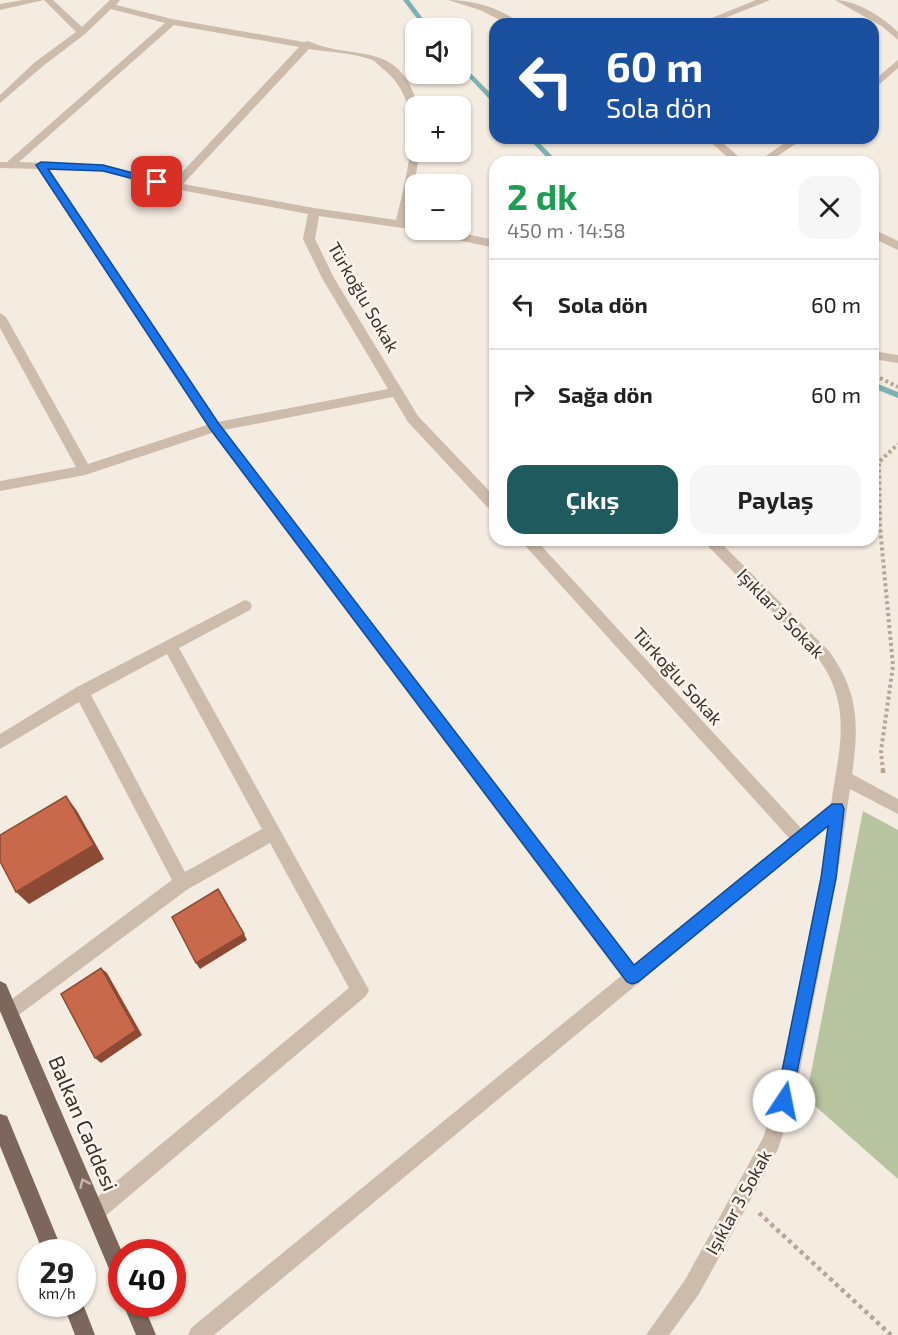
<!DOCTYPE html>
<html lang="tr">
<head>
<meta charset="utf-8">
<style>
	body { margin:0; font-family:"Exo 2",sans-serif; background:#f6f6f6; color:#222; height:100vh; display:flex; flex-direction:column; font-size:22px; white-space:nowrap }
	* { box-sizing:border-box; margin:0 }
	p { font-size:20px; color:#767676 }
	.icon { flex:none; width:33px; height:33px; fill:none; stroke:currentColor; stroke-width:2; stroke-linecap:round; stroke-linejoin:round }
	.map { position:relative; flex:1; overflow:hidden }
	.drawer { position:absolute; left:489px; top:156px; width:390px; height:390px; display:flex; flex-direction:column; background:#fff; border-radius:18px; box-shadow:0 2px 4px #0004 }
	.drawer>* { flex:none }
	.guide { position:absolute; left:489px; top:18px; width:390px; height:126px; border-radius:18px; box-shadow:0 2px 4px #0004; background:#1a4fa0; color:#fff; overflow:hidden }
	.tools { position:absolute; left:405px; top:18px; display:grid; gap:12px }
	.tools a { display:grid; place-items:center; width:66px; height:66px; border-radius:12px; background:#fff; box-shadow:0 2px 4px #0004; font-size:30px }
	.speed { position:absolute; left:18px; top:1239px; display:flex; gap:12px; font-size:30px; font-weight:700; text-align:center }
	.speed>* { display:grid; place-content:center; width:78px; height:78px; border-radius:50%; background:#fff; box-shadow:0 2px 4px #0004; line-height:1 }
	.speed small { font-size:15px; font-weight:400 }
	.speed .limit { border:9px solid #d22; background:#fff; color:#111 }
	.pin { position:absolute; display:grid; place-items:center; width:51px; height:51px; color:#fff; margin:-26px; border-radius:12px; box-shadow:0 3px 9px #0006 }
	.me { position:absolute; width:66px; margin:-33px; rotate:11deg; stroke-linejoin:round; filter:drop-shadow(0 0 4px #0008) }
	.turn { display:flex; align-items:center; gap:21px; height:126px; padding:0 18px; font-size:27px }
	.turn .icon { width:78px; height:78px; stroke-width:2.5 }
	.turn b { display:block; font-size:42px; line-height:51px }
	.round { display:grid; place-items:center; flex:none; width:63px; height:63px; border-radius:18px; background:#f6f6f6 }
	.overview { display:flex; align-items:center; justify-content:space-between; height:102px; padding:0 18px }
	h1 { font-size:36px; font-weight:700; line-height:45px; color:#1e9e55 }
	.action { display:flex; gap:12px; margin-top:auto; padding:12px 18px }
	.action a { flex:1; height:69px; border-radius:18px; background:#1f5a5e; color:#fff; font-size:24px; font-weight:700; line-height:69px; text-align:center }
	.action a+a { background:#f6f6f6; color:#222 }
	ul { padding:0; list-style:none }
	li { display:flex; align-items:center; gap:18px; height:90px; padding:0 18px; border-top:2px solid #e0e0e0 }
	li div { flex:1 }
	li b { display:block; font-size:22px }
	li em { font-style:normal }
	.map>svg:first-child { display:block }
	.green { fill:#b8c4a0 }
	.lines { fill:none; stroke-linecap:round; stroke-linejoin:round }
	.stream { fill:#7fb0b2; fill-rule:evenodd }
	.path-far1 { stroke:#b9a596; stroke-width:4; stroke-dasharray:3 3; stroke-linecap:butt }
	.path { stroke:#b9a596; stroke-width:4.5; stroke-dasharray:4 4; stroke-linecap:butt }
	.minor { fill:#cdbbac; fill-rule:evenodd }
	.major { fill:#7d675c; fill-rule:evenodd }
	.shaded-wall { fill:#8c4a34 }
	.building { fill:#c8694b; stroke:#8c4a34; stroke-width:1.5 }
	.oneway { stroke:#c2b5ac }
	.route { fill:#1a73e8; stroke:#114b97; stroke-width:1.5 }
	.labels { text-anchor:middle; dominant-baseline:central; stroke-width:5; stroke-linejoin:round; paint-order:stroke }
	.street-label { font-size:18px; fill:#3b302b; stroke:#fbf5ee }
	.near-street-label { font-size:21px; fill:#3b302b; stroke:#fbf5ee }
</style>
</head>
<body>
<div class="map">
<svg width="898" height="1335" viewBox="0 0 898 1335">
	<rect width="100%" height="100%" fill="#f4ebe1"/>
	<path class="green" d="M863 811 898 830V1179L806 1098Z"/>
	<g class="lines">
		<path class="stream" d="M403 0H409L430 28H424Z
			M460 62 495 98V104L493 103 460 68Z
			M528 138H535L558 162H551Z
			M873 382 898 392V398L873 388Z"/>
		<path class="path-far1" d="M880 378 898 387
			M883 771 881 751 893 666 880 527 879 462 898 444"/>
		<path class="path" d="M883 769V773
			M759 1213 891 1335"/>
		<path class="minor" d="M23 0H53L82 27 110 0H120L116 5 172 19 304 42 308 41C354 62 399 38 418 106H416V152H420L407 221 416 222 417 230 319 216 315 239 334 278 418 416 495 497V511L490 510 408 422 393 397 224 430 634 965 789 838 520 540H536L801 828 831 804C839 749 853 708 819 659L702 540H718L829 651C859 693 859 724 852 774L898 799V814L850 789 837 878 794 1101 778 1149 699 1294 669 1335H646L685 1280 763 1138 776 1101 821 878 828 826 214 1335H188L191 1328 621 976 212 433 85 475 0 491V481L76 467 0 328V313L6 317 88 464 207 425 39 169 0 168V162H7L165 23 111 9 85 34 43 66 0 103V95L35 62 76 32 44 0 0 10V4ZM174 25 299 47 173 182 103 165 19 162ZM309 49C327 52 356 53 372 60 376 62 380 66 383 69 429 104 407 173 396 220L314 208 183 184ZM50 170 103 171 175 189 308 214 303 239 322 278 388 389 218 422Z
			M448 0C472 0 502 8 521 24H508L480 10Z
			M756 0H770L715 22 707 20Z
			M835 0C856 0 883 17 898 32V40L883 27Z
			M898 60V68L873 90V81Z
			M706 138H717L745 162H733Z
			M792 138H804L769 162H757Z
			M873 229 898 241V250L873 238Z
			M424 230H445L495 240V248L430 234Z
			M873 351 898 355V363L873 359Z
			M245 600 250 602 252 606 250 610 179 648 369 990 366 996 103 1218 96 1221 89 1218 86 1211 89 1204 349 988 270 843 188 889 16 1017 10 1020 4 1017 1 1011 4 1005 172 880 79 702 0 749V734L77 687ZM167 654 262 829 185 872 91 695Z"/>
		<path class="major" d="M0 981 6 984 122 1252V1286L115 1283 0 1011Z
			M0 1114 7 1116 63 1252H43L0 1146Z
			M82 1302 83 1304 95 1335H75L63 1304Z
			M123 1304H143L156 1335H136Z"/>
	</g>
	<path class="shaded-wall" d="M66 796 77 811 104 859 29 904 16 892Z
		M244 934 247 940 200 969 196 963Z
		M101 968 107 973 142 1035 101 1063 95 1058Z"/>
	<path class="building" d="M66 796 94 845 16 892 0 861V835Z
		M218 889 244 934 196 963 172 917Z
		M101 968 136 1030 95 1058 61 994Z"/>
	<defs><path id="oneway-chevron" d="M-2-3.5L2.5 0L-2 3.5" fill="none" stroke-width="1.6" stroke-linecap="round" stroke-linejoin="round" transform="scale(1.5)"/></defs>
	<use class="oneway" href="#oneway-chevron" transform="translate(84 1183) rotate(-114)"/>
	<path class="route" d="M41 162 103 165 160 180V184L157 185 103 171 48 169 219 424 634 965 832 804H842L844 809 836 878 790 1107 784 1109 779 1107 776 1101 821 878 828 826 638 982 632 984 627 982 211 430 36 165Z"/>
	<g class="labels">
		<g class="street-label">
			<text transform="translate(364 297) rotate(60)">Türkoğlu Sokak</text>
			<text transform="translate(781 613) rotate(46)">Işıklar 3 Sokak</text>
			<text transform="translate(678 676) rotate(48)">Türkoğlu Sokak</text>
			<text transform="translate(738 1202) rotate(-61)">Işıklar 3 Sokak</text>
		</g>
		<g class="near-street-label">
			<text transform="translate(84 1123) rotate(67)">Balkan Caddesi</text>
		</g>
	</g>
</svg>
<div class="tools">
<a><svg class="icon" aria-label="sound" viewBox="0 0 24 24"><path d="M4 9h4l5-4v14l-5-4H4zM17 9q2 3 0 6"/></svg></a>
<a>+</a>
<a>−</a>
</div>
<div class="speed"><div>29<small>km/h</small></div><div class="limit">40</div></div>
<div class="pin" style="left:157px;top:182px;background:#d93025"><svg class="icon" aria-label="arrive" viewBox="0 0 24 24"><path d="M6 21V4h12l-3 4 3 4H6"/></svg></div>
<svg class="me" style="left:784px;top:1101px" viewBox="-20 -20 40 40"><circle r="19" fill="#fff"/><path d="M0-13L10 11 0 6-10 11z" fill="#1a73e8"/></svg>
<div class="guide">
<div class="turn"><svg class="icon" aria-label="left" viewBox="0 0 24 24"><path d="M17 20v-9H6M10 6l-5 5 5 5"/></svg><div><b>60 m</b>Sola dön</div></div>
</div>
<section class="drawer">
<div class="overview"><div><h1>2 dk</h1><p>450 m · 14:58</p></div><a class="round"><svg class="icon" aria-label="close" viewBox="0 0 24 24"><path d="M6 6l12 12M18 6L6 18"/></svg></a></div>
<ul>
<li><svg class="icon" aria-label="left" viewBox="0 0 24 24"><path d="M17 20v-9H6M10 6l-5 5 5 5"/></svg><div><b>Sola dön</b></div><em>60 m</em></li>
<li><svg class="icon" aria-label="right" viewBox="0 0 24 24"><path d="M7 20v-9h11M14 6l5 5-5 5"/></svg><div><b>Sağa dön</b></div><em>60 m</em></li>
</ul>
<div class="action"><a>Çıkış</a><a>Paylaş</a></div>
</section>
</div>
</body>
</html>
